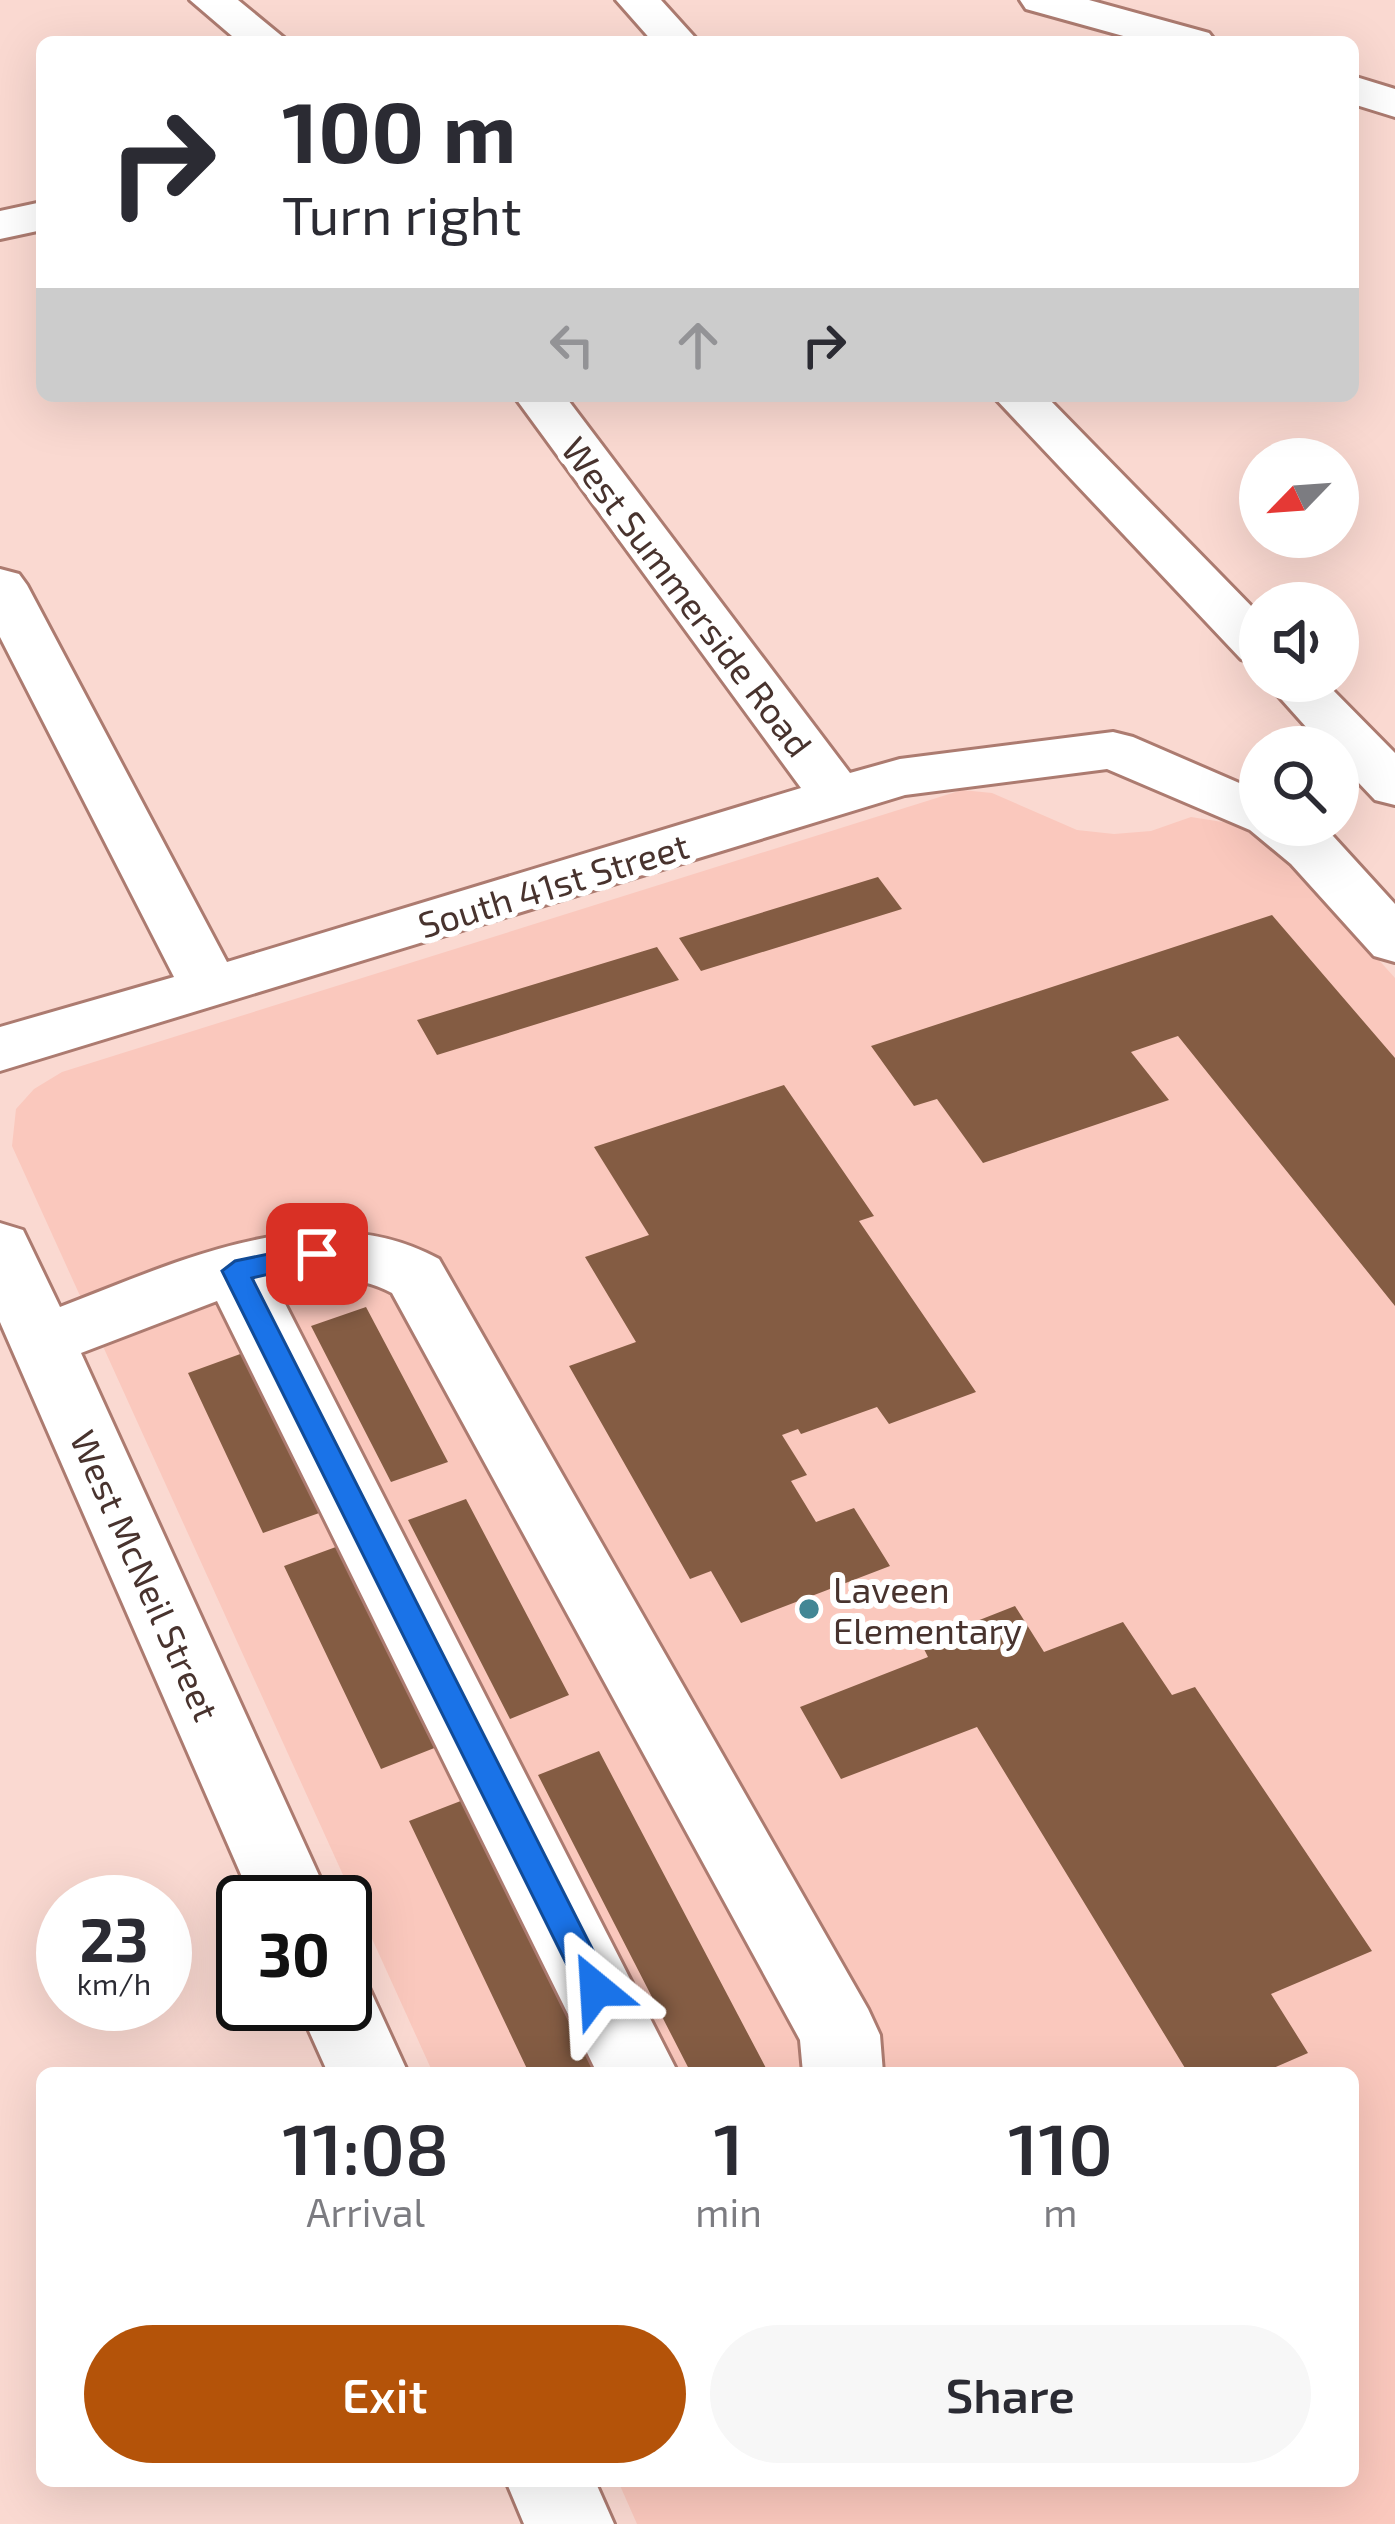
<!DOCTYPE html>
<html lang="en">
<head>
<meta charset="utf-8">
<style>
	body { margin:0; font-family:"Exo 2",sans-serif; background:#f7f7f7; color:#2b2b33; height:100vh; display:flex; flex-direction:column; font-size:45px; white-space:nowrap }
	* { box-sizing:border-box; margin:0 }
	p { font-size:39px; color:#7c7c81 }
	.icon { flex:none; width:66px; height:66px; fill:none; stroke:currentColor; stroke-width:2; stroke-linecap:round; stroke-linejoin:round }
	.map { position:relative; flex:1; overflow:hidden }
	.sheet { position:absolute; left:36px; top:2067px; width:1323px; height:420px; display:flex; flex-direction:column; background:#fff; border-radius:18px; box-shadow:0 12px 48px #0002 }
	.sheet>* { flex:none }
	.guide { position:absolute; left:36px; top:36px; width:1323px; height:366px; border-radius:18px; box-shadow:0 12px 48px #0002; background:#fff; color:#2b2b33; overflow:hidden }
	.needle { width:78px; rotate:245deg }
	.controls { position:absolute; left:1239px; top:438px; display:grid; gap:24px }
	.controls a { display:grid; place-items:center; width:120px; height:120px; border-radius:50%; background:#fff; box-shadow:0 12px 48px #0002; font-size:60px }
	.speed { position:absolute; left:36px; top:1875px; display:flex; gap:24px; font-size:60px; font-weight:700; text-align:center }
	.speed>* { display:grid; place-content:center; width:156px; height:156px; border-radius:50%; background:#fff; box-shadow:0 12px 48px #0002; line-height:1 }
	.speed small { font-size:30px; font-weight:400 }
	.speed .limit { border:6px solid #111; border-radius:18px; background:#fff; color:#111 }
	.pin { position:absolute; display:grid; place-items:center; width:102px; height:102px; color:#fff; margin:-51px; border-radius:24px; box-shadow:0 6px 18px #0006 }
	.me { position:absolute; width:132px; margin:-66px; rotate:333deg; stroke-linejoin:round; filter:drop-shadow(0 0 9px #0008) }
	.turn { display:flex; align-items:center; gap:42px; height:252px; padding:0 48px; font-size:54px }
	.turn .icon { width:156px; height:156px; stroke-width:2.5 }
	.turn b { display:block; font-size:84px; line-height:102px }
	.lanes { display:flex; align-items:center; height:114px; padding:0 48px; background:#0003; justify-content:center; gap:60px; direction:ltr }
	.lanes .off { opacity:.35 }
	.eta { display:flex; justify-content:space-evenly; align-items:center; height:204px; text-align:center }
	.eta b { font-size:72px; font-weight:600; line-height:84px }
	.action { display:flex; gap:24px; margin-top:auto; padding:24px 48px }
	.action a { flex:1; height:138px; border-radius:72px; background:#b45309; color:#fff; font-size:48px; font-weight:600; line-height:138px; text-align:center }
	.action a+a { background:#f7f7f7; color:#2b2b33 }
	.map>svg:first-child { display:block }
	.built { fill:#fac8bd }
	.building { fill:#845c43 }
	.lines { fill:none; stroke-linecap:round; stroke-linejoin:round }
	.street-casing { stroke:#ac7b70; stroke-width:6 }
	.street { fill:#fff; fill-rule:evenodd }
	.route { fill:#1a73e8; stroke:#114b97; stroke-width:3 }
	.poi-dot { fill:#428795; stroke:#fff; stroke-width:4.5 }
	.labels { text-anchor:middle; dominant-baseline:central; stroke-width:12; stroke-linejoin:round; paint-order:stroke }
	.street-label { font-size:36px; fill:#48332e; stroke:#fff }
	.poi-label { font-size:36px; fill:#48332e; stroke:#fff; text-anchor:start }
</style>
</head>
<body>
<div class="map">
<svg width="1395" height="2524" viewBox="0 0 1395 2524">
	<rect width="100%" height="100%" fill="#fad9d1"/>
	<path class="built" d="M962 790 992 793 1077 830 1114 834 1151 831 1191 817 1229 823 1261 835 1279 849 1395 978V2524H637L618 2481H1353V2073H433L12 1146 16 1109 34 1089 62 1072Z"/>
	<path class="building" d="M878 877 902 909 701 971 679 938Z
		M1272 915 1395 1058V1306L1178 1036 1131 1052 1169 1100 983 1163 937 1099 914 1106 871 1046Z
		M657 947 679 980 437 1055 417 1020Z
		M784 1085 874 1216 859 1221 976 1392 889 1424 877 1407 801 1434 798 1429 782 1435 807 1475 791 1481 816 1522 854 1508 890 1566 741 1623 711 1571 690 1579 569 1366 636 1342 585 1257 649 1235 594 1147Z
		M366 1307 448 1462 391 1482 311 1326Z
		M243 1353 322 1512 263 1533 188 1373Z
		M466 1499 569 1695 510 1719 408 1520Z
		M344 1544 442 1745 381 1769 284 1566Z
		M1015 1606 1044 1652 1123 1622 1172 1695 1195 1687 1372 1951 1271 1994 1308 2053 1262 2073H1188L977 1727 841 1779 800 1707 928 1657 921 1643Z
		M599 1751 767 2070 691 2073 538 1775Z
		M471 1797 608 2073H529L409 1821Z"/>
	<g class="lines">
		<defs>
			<path id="street" d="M190 0H238L289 42H239Z
				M616 0H661L699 42H653Z
				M1020 0H1089L1209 33 1216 42H1145L1026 9Z
				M1353 76 1395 89V117L1353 104Z
				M42 202V230L0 239V211Z
				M514 396H565L850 773 900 759 1113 732 1133 737 1260 792V825H1316L1333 836 1395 904V962L1374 956 1291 864 1250 830 1107 769 905 795 0 1071V1027L174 977 0 637V569L19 574 27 585 227 962 801 788Z
				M993 396H1046L1260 615V664L1241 659Z
				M1265 681H1324L1395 753V805L1375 800 1338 761V747H1324Z
				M0 1223 23 1230 60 1307C177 1262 319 1193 439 1259L868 2009 880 2035 883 2073H803L800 2040 392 1293C356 1273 316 1278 276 1286L678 2073H597L217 1301 81 1353 331 1902H253L0 1322Z
				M345 1971 365 1979 408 2073H328L297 2004H345Z
				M506 2481H595L614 2524H524Z"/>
		</defs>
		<use href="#street" class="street-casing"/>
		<use href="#street" class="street"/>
	</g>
	<path class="route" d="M317 1244 331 1254 327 1261 252 1278 607 1978 612 1989 607 1999 596 2003 584 1999 222 1271 235 1261Z"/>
	<circle class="poi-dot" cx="809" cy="1609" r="12"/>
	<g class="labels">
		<g class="street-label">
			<text transform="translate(688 596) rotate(53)">West Summerside Road</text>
			<text transform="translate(553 884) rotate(-17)">South 41st Street</text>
			<text transform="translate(146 1575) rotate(66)">West McNeil Street</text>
		</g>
		<g class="poi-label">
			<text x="833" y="1588">Laveen<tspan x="833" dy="41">Elementary</tspan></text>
		</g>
	</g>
</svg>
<div class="controls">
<a><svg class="needle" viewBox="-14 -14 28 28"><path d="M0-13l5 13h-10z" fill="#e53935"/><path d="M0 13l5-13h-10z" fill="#7c7c81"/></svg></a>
<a><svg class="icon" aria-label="sound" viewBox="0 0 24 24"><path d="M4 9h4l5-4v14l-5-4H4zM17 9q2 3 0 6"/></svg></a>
<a><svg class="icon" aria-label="search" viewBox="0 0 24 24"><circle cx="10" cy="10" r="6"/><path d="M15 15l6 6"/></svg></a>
</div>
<div class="speed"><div>23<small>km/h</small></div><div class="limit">30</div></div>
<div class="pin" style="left:317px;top:1254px;background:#d93025"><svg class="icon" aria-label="arrive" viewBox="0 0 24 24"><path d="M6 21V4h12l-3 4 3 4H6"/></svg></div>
<svg class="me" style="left:596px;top:1989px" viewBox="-20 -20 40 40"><path d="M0-17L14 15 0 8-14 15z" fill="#1a73e8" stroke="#fff" stroke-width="4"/></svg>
<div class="guide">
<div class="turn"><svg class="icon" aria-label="right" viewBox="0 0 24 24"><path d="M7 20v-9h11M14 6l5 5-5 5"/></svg><div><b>100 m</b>Turn right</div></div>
<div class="lanes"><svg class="icon off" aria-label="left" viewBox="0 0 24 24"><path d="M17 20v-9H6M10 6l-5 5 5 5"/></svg><svg class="icon off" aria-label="ahead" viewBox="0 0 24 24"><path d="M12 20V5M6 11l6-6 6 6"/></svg><svg class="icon" aria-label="right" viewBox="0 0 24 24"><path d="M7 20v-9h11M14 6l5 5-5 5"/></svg></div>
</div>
<section class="sheet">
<div class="eta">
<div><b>11:08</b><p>Arrival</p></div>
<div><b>1</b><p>min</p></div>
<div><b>110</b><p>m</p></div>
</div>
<div class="action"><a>Exit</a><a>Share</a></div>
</section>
</div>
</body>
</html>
